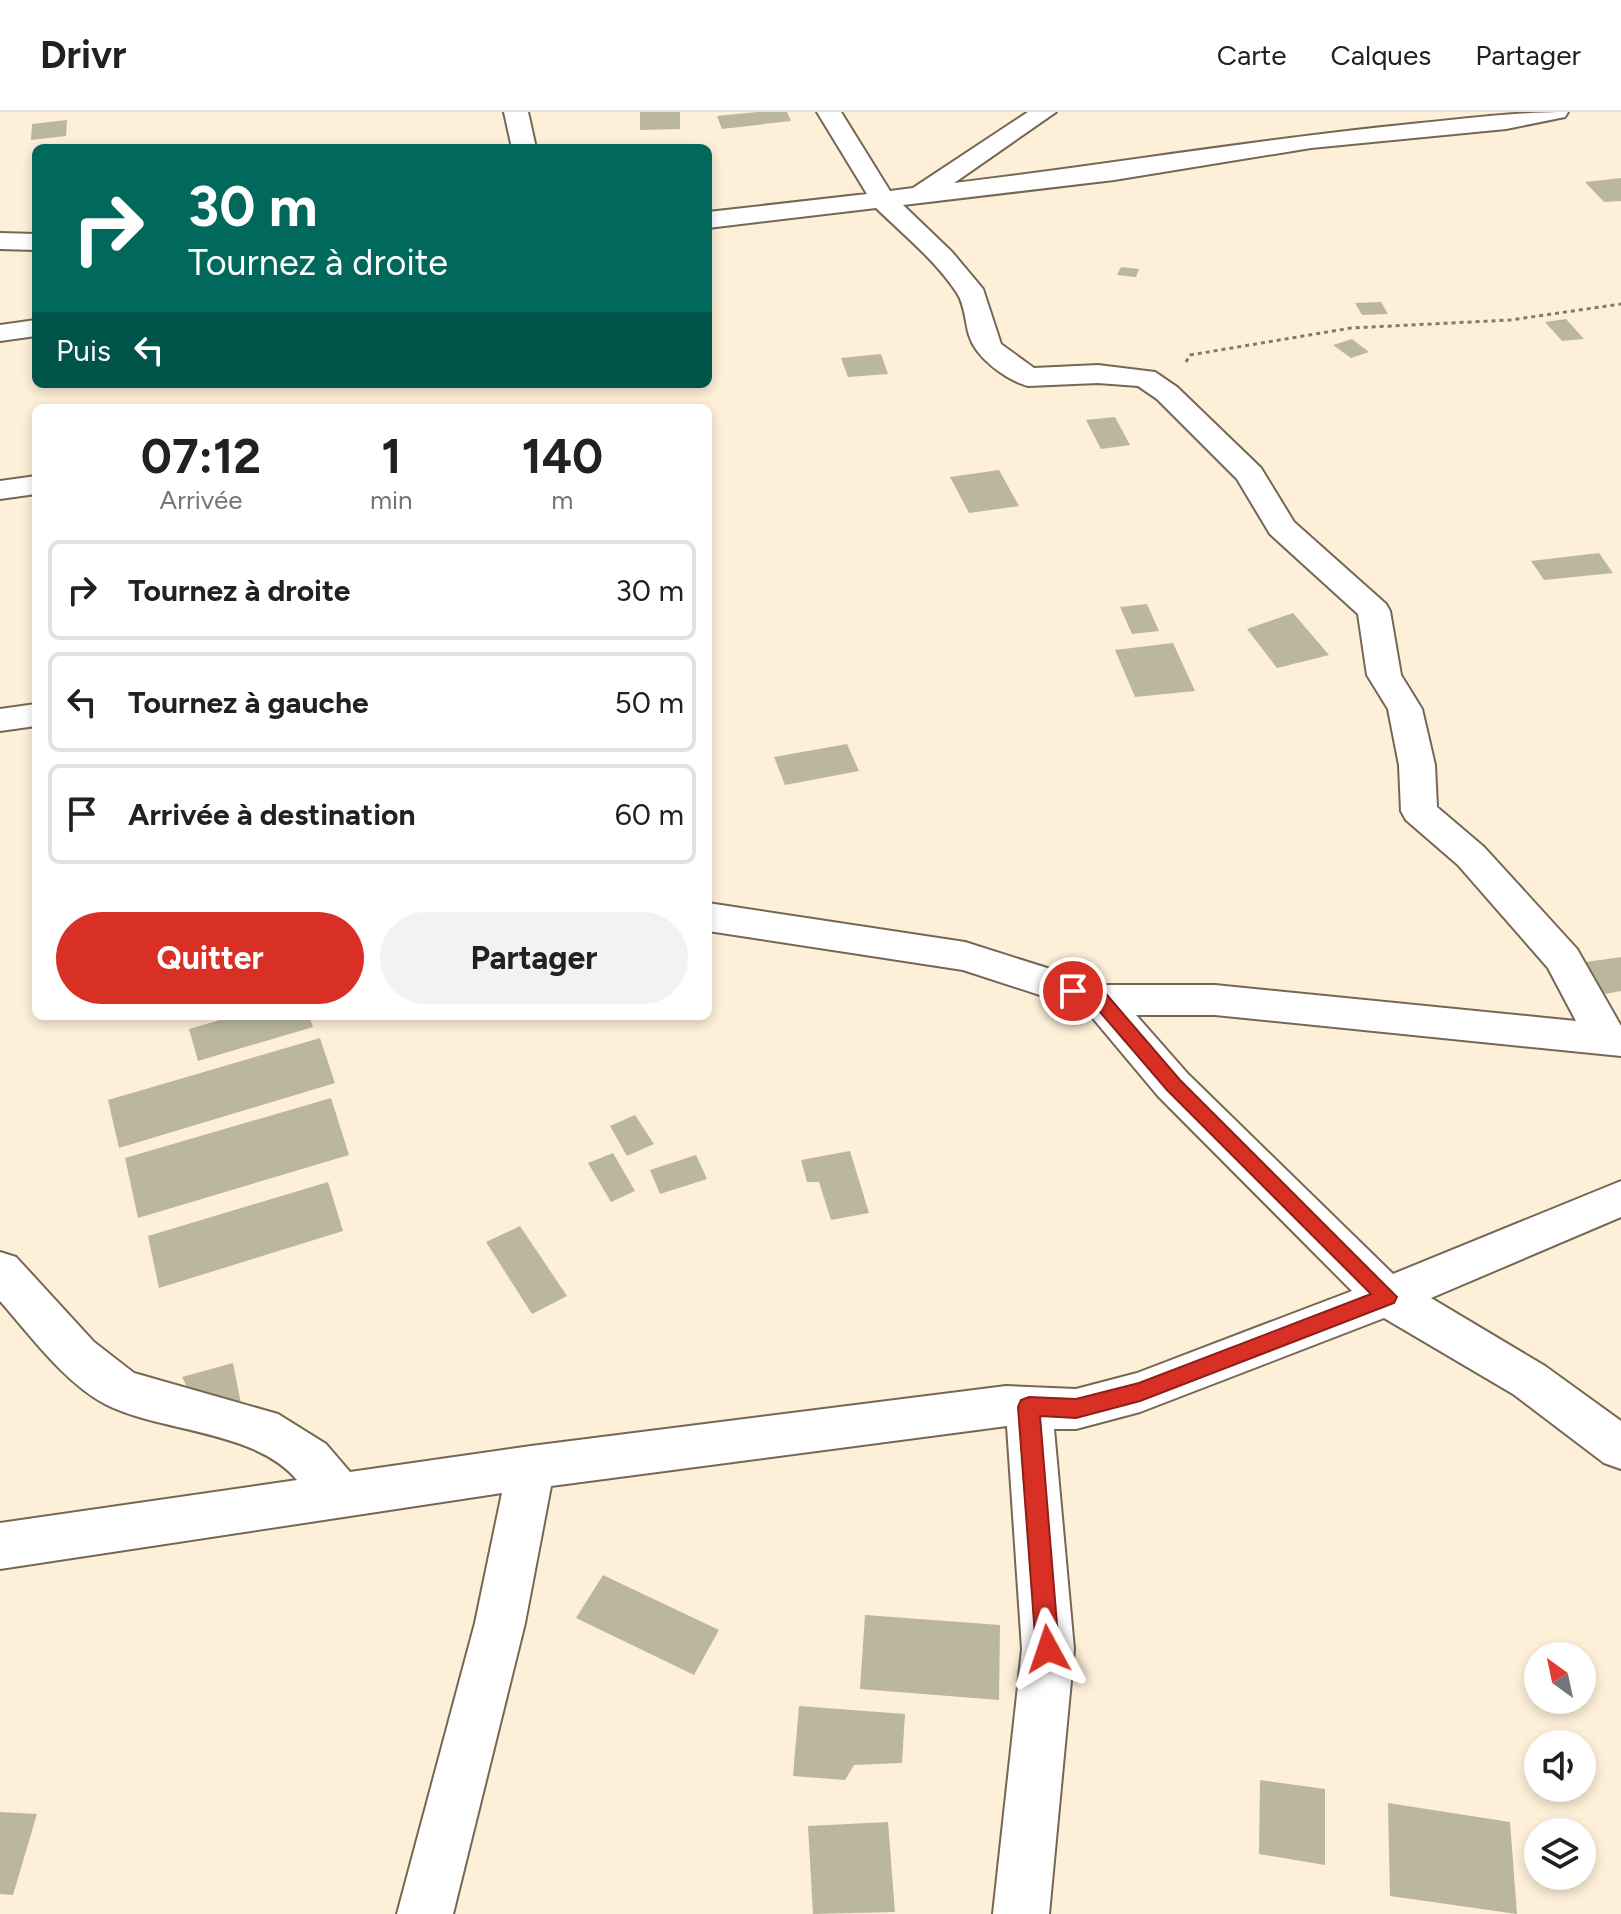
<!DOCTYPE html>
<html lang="fr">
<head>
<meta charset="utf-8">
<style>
	body { margin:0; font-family:Figtree,sans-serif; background:#f2f2f2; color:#202124; height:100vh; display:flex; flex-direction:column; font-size:30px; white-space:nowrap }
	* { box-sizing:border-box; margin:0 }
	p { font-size:26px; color:#757577 }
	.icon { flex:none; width:44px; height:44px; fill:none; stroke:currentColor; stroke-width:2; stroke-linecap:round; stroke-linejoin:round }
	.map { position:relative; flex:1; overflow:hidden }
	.panel { position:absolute; left:32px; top:292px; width:680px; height:616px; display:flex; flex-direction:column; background:#fff; border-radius:12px; box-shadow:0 4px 12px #0003 }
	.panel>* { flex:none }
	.top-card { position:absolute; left:32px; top:32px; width:680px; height:244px; border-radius:12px; box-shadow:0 4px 12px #0003; background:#00695c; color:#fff; overflow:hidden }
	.needle { width:52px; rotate:327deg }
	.tools { position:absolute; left:1524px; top:1530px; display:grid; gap:16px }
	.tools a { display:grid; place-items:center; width:72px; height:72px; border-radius:50%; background:#fff; box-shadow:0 4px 12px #0003; font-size:40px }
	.pin { position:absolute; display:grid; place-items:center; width:68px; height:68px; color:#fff; margin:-34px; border:4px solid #fff; border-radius:50%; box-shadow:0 2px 8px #0007 }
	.me { position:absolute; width:88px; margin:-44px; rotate:355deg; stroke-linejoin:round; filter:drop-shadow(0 0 6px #0008) }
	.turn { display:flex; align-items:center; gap:28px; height:168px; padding:0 24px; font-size:36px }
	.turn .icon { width:104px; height:104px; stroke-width:2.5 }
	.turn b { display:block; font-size:56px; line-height:68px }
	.then { display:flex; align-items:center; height:76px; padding:0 24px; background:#0003; gap:16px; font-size:30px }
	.eta { display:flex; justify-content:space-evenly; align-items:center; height:136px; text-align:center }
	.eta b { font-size:48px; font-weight:700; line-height:56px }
	.primary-button { display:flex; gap:16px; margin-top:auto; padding:16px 24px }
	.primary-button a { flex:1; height:92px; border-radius:48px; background:#d93025; color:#fff; font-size:32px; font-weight:700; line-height:92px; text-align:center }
	.primary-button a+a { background:#f2f2f2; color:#202124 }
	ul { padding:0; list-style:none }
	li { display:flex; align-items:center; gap:24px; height:100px; margin:0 16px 12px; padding:0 8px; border:4px solid #e0e0e0; border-radius:12px }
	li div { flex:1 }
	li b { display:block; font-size:30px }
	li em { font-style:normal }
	header { display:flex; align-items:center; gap:48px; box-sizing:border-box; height:112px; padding:0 40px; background:#fff; border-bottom:2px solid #e0e0e0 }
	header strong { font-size:38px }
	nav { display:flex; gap:44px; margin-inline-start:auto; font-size:28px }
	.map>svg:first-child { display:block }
	.building { fill:#bbb79f }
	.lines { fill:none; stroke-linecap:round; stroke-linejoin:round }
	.street-casing { stroke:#756754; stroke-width:4 }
	.path { stroke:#847a6c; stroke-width:3; stroke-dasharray:4 4; stroke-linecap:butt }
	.street { fill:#fff; fill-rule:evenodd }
	.route { fill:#d93025; stroke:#8d1f18; stroke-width:2 }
</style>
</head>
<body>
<header>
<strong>Drivr</strong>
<nav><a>Carte</a><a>Calques</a><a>Partager</a></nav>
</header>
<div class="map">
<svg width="1621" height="1802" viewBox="0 0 1621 1802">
	<rect width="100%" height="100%" fill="#feefd9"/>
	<path class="building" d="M640 0H680V17L640 18Z
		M757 0H787L791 9 722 17 717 4Z
		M67 8 66 24 31 28 32 12Z
		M1621 66V89L1604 90 1585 70Z
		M1121 155 1139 157 1136 165 1117 163Z
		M1381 190 1388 202 1362 203 1355 191Z
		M1566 207 1584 227 1562 229 1545 210Z
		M1352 227 1369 240 1351 246 1333 233Z
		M881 242 888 262 848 265 841 246Z
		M1115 305 1130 333 1101 337 1086 308Z
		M999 358 1019 394 969 401 950 365Z
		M1599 441 1613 461 1544 468 1531 449Z
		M1147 492 1159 519 1132 522 1120 495Z
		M1293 501 1329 543 1277 556 1247 517Z
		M1173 531 1195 579 1135 585 1115 538Z
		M847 632 859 659 785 673 774 645Z
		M1621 845V879L1605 882 1586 850Z
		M234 904H309L313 915 198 949 189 917Z
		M320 926 335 971 119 1036 108 988Z
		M331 986 349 1043 138 1106 125 1046Z
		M635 1003 654 1032 627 1044 610 1014Z
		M850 1039 869 1101 831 1108 819 1070H807L801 1048Z
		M613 1041 635 1079 611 1090 588 1051Z
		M696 1043 707 1067 660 1082 650 1058Z
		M328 1070 343 1119 159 1176 148 1124Z
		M520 1114 567 1184 532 1202 486 1130Z
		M233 1251 243 1302 200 1300 182 1265Z
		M603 1463 719 1518 694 1563 576 1506Z
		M865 1503 1000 1513 999 1588 860 1577Z
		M799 1594 905 1602 902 1651 854 1653 845 1668 793 1664Z
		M1260 1668 1325 1677V1753L1259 1742Z
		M1388 1691 1510 1710 1517 1802 1390 1784Z
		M0 1700 37 1702 13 1783 0 1782Z
		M888 1710 895 1800 813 1802 808 1714Z"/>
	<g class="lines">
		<defs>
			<path id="street" d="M504 0H528L536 36H512Z
				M817 0H841L890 79 913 76 1028 0H1056L954 71C1106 53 1258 27 1411 12 1464 7 1515 0 1568 0L1565 5 1506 17 1311 36 1114 68 903 93 952 140 983 177 1001 232 1034 256 1098 253 1155 260 1177 275 1261 356 1294 410 1386 492 1390 499 1401 563 1422 597 1435 653 1437 695 1484 735 1577 837 1621 914V944L1215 903H1136L1188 962 1393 1162 1621 1069V1105L1431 1186 1545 1254 1621 1309V1357L1604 1351 1513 1282 1384 1206 1140 1300 1076 1317H1054L1074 1537 1049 1802H993L1022 1537 1007 1314 551 1374 525 1511 453 1802H397L475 1511 502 1381 0 1457V1411L297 1368C256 1318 159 1320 105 1292 65 1271 29 1222 0 1189V1140L16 1145 94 1230 134 1261 278 1302 326 1332 350 1360 531 1334 1006 1274 1076 1277 1137 1261 1352 1179 1158 984 1086 898 963 858 708 819V791L965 830 1101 873H1215L1576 909 1548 856 1458 753 1406 708 1401 699 1399 653 1388 597 1367 563 1358 502 1270 422 1237 367 1157 287 1138 274 1098 271 1028 274C1006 268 975 245 969 223 965 210 965 193 957 181 936 149 904 123 876 96L708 116V100L867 82Z
				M0 121 36 122V138L0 137Z
				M36 208V224L0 229V213Z
				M36 364V382L0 387V369Z
				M36 592V614L0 619V597Z"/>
		</defs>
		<use href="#street" class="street-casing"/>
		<path class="path" d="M1186 250 1190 243 1351 216 1510 208 1621 192"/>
		<use href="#street" class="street"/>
	</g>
	<path class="route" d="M1073 873 1107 883 1180 968 1397 1185 1394 1191 1140 1289 1076 1306 1040 1304 1059 1537 1056 1545 1048 1548 1040 1545 1036 1537 1018 1295 1021 1288 1029 1285 1076 1287 1139 1271 1371 1182 1167 978 1094 893 1067 884 1064 879 1067 875Z"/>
</svg>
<div class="tools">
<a><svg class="needle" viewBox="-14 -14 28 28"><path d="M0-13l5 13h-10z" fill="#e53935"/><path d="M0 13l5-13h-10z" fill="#757577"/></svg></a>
<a><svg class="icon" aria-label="sound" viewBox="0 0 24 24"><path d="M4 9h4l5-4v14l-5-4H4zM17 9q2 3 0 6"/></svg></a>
<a><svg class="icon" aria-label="layers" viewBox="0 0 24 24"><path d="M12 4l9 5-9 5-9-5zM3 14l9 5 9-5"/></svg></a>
</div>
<div class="pin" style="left:1073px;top:879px;background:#d93025"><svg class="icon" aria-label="arrive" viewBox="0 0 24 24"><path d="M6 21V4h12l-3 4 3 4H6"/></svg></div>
<svg class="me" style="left:1048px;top:1537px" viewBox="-20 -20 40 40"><path d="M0-17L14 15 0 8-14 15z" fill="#d93025" stroke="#fff" stroke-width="4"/></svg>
<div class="top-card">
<div class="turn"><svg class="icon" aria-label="right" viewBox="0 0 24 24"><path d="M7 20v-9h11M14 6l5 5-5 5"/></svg><div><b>30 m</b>Tournez à droite</div></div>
<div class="then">Puis<svg class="icon" aria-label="left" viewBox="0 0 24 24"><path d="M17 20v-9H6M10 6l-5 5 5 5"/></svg></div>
</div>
<section class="panel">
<div class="eta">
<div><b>07:12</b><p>Arrivée</p></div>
<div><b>1</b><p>min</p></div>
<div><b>140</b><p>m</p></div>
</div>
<ul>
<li><svg class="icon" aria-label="right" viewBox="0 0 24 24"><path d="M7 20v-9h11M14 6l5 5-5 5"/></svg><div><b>Tournez à droite</b></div><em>30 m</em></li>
<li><svg class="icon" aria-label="left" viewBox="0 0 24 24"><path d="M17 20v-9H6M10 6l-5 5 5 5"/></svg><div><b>Tournez à gauche</b></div><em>50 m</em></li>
<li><svg class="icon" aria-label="arrive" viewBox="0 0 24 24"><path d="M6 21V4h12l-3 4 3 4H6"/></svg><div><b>Arrivée à destination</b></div><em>60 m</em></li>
</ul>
<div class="primary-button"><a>Quitter</a><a>Partager</a></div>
</section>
</div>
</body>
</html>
